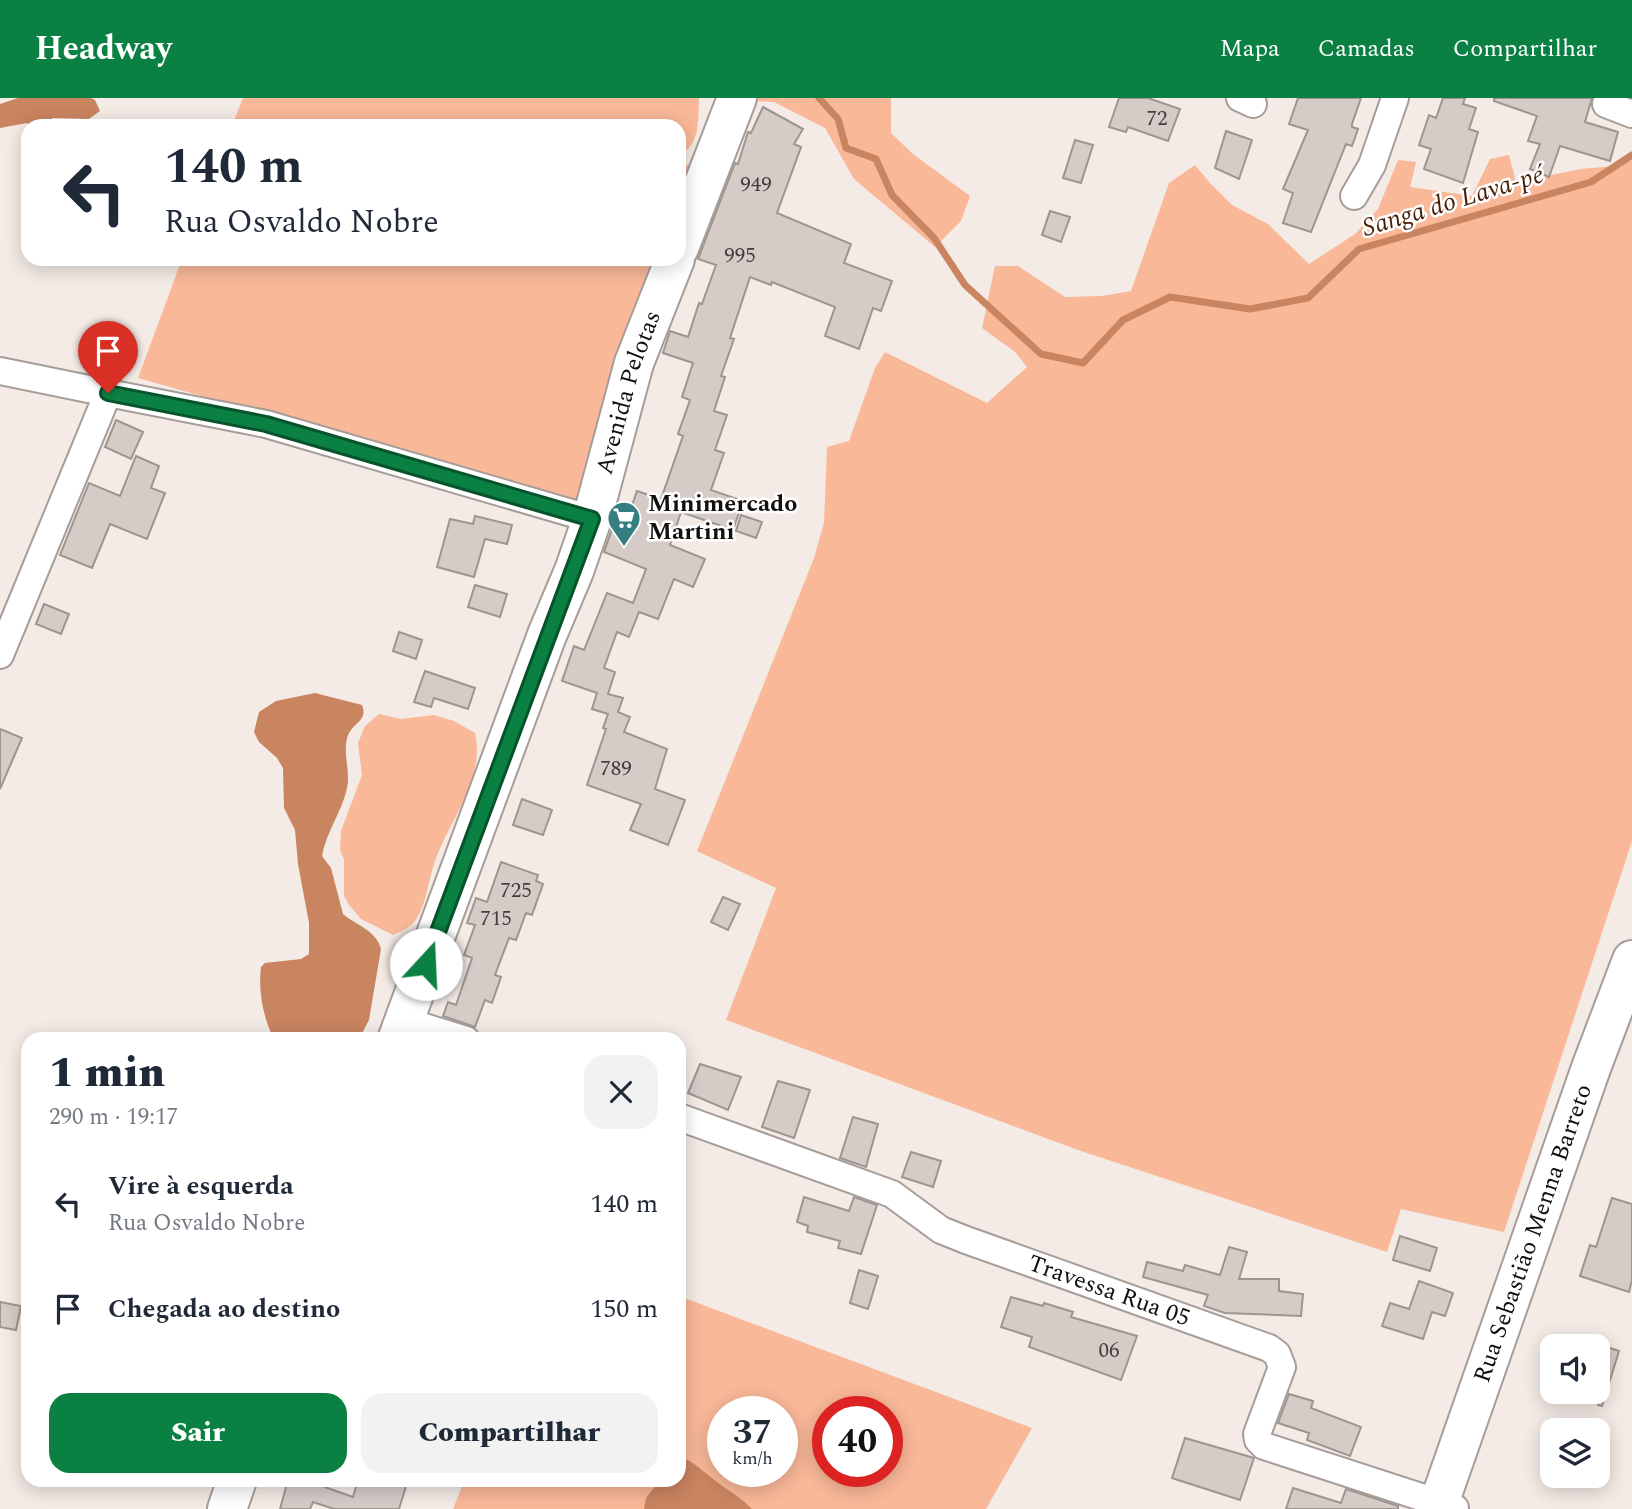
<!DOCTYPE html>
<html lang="pt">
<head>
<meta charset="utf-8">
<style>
	body { margin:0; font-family:Spectral,serif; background:#f2f2f3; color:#1f2937; height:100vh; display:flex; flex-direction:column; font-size:26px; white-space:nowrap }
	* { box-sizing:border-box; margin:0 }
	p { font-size:23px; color:#747a83 }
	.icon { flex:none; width:38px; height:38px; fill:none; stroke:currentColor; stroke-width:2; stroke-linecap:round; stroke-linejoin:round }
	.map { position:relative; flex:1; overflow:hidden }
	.side { position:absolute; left:21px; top:934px; width:665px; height:455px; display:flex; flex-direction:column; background:#fff; border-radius:21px; box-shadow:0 4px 18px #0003 }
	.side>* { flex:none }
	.hud { position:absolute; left:21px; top:21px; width:665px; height:147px; border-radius:21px; box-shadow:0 4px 18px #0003; background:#fff; color:#1f2937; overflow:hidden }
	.buttons { position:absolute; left:1540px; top:1236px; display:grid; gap:14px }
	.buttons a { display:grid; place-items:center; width:70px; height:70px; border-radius:14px; background:#fff; box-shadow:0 4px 18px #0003; font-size:35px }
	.speed { position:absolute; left:707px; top:1298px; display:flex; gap:14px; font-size:35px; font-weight:700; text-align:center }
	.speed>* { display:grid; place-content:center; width:91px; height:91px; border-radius:50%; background:#fff; box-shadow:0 4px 18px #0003; line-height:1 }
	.speed small { font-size:18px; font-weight:400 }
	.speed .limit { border:10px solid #d22; background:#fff; color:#111 }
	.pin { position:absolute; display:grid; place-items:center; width:60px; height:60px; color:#fff; margin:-72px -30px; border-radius:50% 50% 50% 0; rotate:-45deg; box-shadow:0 0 7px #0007 }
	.pin .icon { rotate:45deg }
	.me { position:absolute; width:77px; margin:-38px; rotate:20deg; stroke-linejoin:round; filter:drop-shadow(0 0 5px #0008) }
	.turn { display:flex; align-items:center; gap:24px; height:147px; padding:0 28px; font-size:32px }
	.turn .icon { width:91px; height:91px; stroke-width:2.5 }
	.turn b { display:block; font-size:49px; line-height:60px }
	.round { display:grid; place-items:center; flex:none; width:74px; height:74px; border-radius:21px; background:#f2f2f3 }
	.summary { display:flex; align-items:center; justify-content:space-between; height:119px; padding:0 28px }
	h1 { font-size:42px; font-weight:800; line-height:52px }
	.action { display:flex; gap:14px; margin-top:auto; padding:14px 28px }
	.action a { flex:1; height:80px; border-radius:21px; background:#0b8043; color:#fff; font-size:28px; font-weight:800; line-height:80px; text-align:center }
	.action a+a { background:#f2f2f3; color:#1f2937 }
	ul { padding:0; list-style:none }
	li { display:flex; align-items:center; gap:21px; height:105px; padding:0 28px }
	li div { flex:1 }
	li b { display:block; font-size:26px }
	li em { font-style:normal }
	header { display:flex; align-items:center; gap:42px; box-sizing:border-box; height:98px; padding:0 35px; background:#0b8043; color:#fff }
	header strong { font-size:33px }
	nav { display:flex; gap:38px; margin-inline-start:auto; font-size:24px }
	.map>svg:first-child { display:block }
	.green { fill:#f9b898; fill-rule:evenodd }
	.water { fill:#c98460 }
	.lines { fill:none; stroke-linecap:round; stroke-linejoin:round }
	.stream { stroke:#c98460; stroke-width:7 }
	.building { fill:#d5ccc8; stroke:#9d9590; stroke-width:2 }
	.street-casing { stroke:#a69d99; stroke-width:30 }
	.secondary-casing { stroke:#a69d99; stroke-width:42 }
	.street { stroke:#fff; stroke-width:26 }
	.secondary { stroke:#fff; stroke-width:38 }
	.route-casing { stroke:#07532c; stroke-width:18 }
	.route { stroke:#0b8043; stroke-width:12 }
	.labels { text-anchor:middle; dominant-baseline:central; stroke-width:5; stroke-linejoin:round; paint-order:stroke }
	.number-label { font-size:21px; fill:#433e3c }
	.street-label { font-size:24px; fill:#120f0d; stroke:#fff }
	.poi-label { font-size:24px; font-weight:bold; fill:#120f0d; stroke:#fff; text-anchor:start }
	.water-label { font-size:26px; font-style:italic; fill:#4a1e03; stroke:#fff }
</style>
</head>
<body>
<header>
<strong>Headway</strong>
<nav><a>Mapa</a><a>Camadas</a><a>Compartilhar</a></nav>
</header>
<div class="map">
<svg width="1632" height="1411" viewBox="0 0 1632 1411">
	<rect width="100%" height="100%" fill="#f4ebe6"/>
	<path class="green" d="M243 0H699V4C698 25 700 46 679 58V28H232Z
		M741 0H891V35L913 56 970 98 961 123 935 149 854 81 825 30 774 4 740 2Z
		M1509 57 1516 84 1581 71 1614 68 1632 57V743L1504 1134 1401 1111 1387 1154 1078 1052 726 922 776 790 697 753 814 460 824 425 827 349 849 343 875 270 885 254 987 305 1027 269 1015 254 982 230 995 168H1018L1065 199 1102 198 1131 193 1169 85 1195 67 1210 85 1232 107 1268 126 1309 166 1355 136 1378 111 1398 62 1416 64 1410 89 1472 98 1490 61Z
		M679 64 712 75 590 408 138 280 182 161H679Z
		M379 616 401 621 434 617 454 623 475 635C486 683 448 723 434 766 428 783 427 803 418 818 413 829 403 832 393 837L361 821 349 807 344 798V761L340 752 341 733 362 677 358 645 365 628Z
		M679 1198 1032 1330 986 1411H453L464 1383 679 1382ZM723 1314H782V1374H723ZM828 1314H887V1374H828Z"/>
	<path class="water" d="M18 0H91L95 2 100 13 89 21 53 20 43 28H33L27 25 0 30V6Z
		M315 595 362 607C368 622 355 624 349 635 341 651 351 673 347 690 342 714 326 734 322 758L331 770 343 816C357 828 376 832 381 851L369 922 359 941H274C263 920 258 893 261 869L265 865 301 861 309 856V825L298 766 295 732 284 710 283 670 277 660 259 644 254 634 259 614 276 603Z
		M679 1358C694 1364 699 1370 712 1380 725 1391 740 1398 752 1411H644L646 1400 659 1383 679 1382Z"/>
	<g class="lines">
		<path class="stream" d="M819 0 838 21 846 50 876 61 892 97 934 140 965 187 1041 256 1083 265 1123 222 1170 199 1250 211 1308 200 1359 151 1591 84 1632 57"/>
	</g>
	<path class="building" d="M1119 0H1148L1180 11 1168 43 1128 29 1126 34 1109 29Z
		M1298 0H1361L1352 26V29L1358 31 1352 48 1346 46 1311 134 1283 125 1293 95 1283 91 1308 32 1289 26Z
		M1443 0H1465L1463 6 1476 10 1469 31 1478 34 1463 85 1424 71 1431 51 1419 47 1429 17 1436 20Z
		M1494 0H1592L1585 24 1618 34 1610 63 1560 48 1549 79 1530 71 1540 46 1528 43 1537 18 1494 3Z
		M763 9 803 31 794 46 801 49 777 115 851 146 844 165 892 183 881 213 873 210 859 251 825 238 835 209 772 184 771 187 750 179 730 240 734 241 721 278 725 279 714 313 727 317 715 352 724 355 711 392 743 403 733 432 681 414 670 447 705 461 693 489 674 481 658 521 639 514 629 539 617 534 604 570 615 574 608 596 623 600 618 614 630 619 624 634 667 651 655 691 685 702 668 747 630 732 641 706 587 687 606 631 603 630 608 616 592 611 597 595 562 583 574 548 584 552 607 495 633 505 646 471 604 454 612 431 622 436 637 393 661 401 683 338 678 336 690 302 682 299 693 265 663 255 670 233 688 239 699 205 702 206 716 167 698 161 735 65 738 66 748 34 751 35Z
		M1226 33 1252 42 1239 81 1215 70Z
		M1075 42 1093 47 1081 85 1063 80Z
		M1050 113 1070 119 1061 144 1042 137Z
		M116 322 143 334 131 361 105 349Z
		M136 358 159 368 151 390 165 395 147 441 110 426 92 470 60 457 89 385 120 398Z
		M741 417 762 424 756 440 736 433Z
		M475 418 512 427 507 446 485 441 474 479 437 469 450 421 473 426Z
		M475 487 507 496 500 519 468 509Z
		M44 506 69 516 61 536 36 526Z
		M399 534 422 542 416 561 393 553Z
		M425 573 475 590 468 611 434 600 431 609 414 604Z
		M0 631 22 640 0 691Z
		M522 701 552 712 543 737 513 727Z
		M501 764 538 777 536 783 543 786 532 817 526 815 516 842 509 840 495 877 501 879 492 905 485 902 475 929 443 918 448 904 456 907 472 860 464 857 475 827 467 825 476 800 487 804Z
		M723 799 740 806 728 832 711 824Z
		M700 966 741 979 728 1012 688 995Z
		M778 983 810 992 794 1040 762 1029Z
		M853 1019 878 1026 866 1069 840 1060Z
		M911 1054 941 1063 933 1089 902 1079Z
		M804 1099 849 1113 854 1099 877 1107 861 1156 838 1150 840 1143 807 1134 808 1128 797 1124Z
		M1612 1100 1632 1106V1182L1629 1194 1580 1178 1590 1147 1596 1149Z
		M1400 1138 1437 1150 1430 1173 1393 1162Z
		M1229 1149 1247 1154 1239 1181H1279V1193L1303 1196 1301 1218 1225 1215 1204 1208 1208 1197 1143 1179 1147 1164 1183 1173 1185 1167 1220 1177Z
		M859 1172 878 1178 868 1211 850 1205Z
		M1419 1183 1453 1195 1445 1218 1432 1214 1423 1241 1382 1228 1390 1205 1409 1211Z
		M1011 1199 1043 1208 1044 1205 1073 1214 1071 1219 1137 1238 1121 1282 1029 1249 1032 1239 1001 1229Z
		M0 1204 21 1208 16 1232 0 1229Z
		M1598 1246 1619 1253 1602 1308 1598 1307Z
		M1289 1296 1313 1303 1311 1310 1361 1329 1350 1358 1307 1342 1309 1335 1278 1325Z
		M1185 1340 1254 1360 1240 1402 1172 1380Z
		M288 1382H305L353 1399 358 1382H408L399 1411H334L313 1404 310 1411H280Z
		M1293 1390 1341 1405 1346 1391 1398 1408V1411H1286Z"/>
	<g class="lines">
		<defs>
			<g id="street">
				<path d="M1240 0 1253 6"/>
				<path d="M1606 6 1632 16"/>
				<path d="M1354 98 1372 67 1395 0"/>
				<path d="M0 273 108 295"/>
				<path d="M0 557 108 295 266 326 592 421"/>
				<path d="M405 923 466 942"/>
				<path id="s1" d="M679 1019 892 1096 941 1132 966 1142 1269 1250 1277 1256 1282 1269 1257 1336 1258 1342 1264 1348 1455 1410"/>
			</g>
			<g id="secondary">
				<path d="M679 150 737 0"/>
				<path id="s2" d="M397 942 547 537 574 473 592 421 634 265 675 161"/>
				<path d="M227 1411 237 1382"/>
				<path id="s3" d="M1437 1411 1591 970 1632 862"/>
			</g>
		</defs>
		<use href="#street" class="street-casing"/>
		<use href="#secondary" class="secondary-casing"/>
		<use href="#street" class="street"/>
		<use href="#secondary" class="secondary"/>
	</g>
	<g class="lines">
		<defs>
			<path id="route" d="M108 295 266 326 592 421 426 866"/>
		</defs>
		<use href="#route" class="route-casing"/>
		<use href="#route" class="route"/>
	</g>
	<defs>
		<symbol id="supermarket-pin" viewBox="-11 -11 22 30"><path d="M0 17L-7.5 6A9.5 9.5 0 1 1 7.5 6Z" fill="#367f81" stroke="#fff"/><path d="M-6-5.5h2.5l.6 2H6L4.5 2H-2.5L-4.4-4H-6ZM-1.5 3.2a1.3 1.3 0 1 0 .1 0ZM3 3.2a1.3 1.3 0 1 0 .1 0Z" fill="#fff"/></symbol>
	</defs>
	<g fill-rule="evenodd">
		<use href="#supermarket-pin" x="605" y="401" width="38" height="52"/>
	</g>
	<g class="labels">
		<g class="number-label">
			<text x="1157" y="21">72</text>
			<text x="756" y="87">949</text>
			<text x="740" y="158">995</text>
			<text x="616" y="671">789</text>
			<text x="516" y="793">725</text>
			<text x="496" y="821">715</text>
			<text x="1109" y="1253">06</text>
		</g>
		<g class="street-label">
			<text stroke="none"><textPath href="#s2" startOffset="688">Avenida Pelotas</textPath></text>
			<text stroke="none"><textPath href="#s3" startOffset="292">Rua Sebastião Menna Barreto</textPath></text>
			<text stroke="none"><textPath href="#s1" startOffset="466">Travessa Rua 05</textPath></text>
		</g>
		<g class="poi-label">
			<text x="648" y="406">Minimercado<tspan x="648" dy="28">Martini</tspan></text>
		</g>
		<g class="water-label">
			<text transform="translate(1453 103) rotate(-17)">Sanga do Lava-pé</text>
		</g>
	</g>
</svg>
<div class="buttons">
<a><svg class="icon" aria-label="sound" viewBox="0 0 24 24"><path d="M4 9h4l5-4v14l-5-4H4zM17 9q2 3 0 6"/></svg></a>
<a><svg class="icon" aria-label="layers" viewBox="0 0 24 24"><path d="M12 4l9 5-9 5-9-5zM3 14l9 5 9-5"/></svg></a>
</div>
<div class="speed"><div>37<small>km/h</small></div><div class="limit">40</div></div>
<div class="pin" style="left:108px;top:295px;background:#d93025"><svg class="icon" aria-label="arrive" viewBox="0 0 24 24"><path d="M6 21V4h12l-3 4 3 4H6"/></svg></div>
<svg class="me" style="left:426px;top:866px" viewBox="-20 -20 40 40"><circle r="19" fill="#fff"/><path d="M0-13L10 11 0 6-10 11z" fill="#0b8043"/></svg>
<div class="hud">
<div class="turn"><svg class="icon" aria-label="left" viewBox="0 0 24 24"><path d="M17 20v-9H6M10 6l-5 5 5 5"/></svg><div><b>140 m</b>Rua Osvaldo Nobre</div></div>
</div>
<section class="side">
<div class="summary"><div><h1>1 min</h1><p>290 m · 19:17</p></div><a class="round"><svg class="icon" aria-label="close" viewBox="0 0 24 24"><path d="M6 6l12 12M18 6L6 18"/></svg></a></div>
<ul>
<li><svg class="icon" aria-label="left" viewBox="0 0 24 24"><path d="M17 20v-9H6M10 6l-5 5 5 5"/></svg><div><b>Vire à esquerda</b><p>Rua Osvaldo Nobre</p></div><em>140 m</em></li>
<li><svg class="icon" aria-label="arrive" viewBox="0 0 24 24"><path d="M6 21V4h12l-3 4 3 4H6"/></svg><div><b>Chegada ao destino</b></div><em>150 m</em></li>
</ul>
<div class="action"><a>Sair</a><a>Compartilhar</a></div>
</section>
</div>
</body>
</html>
